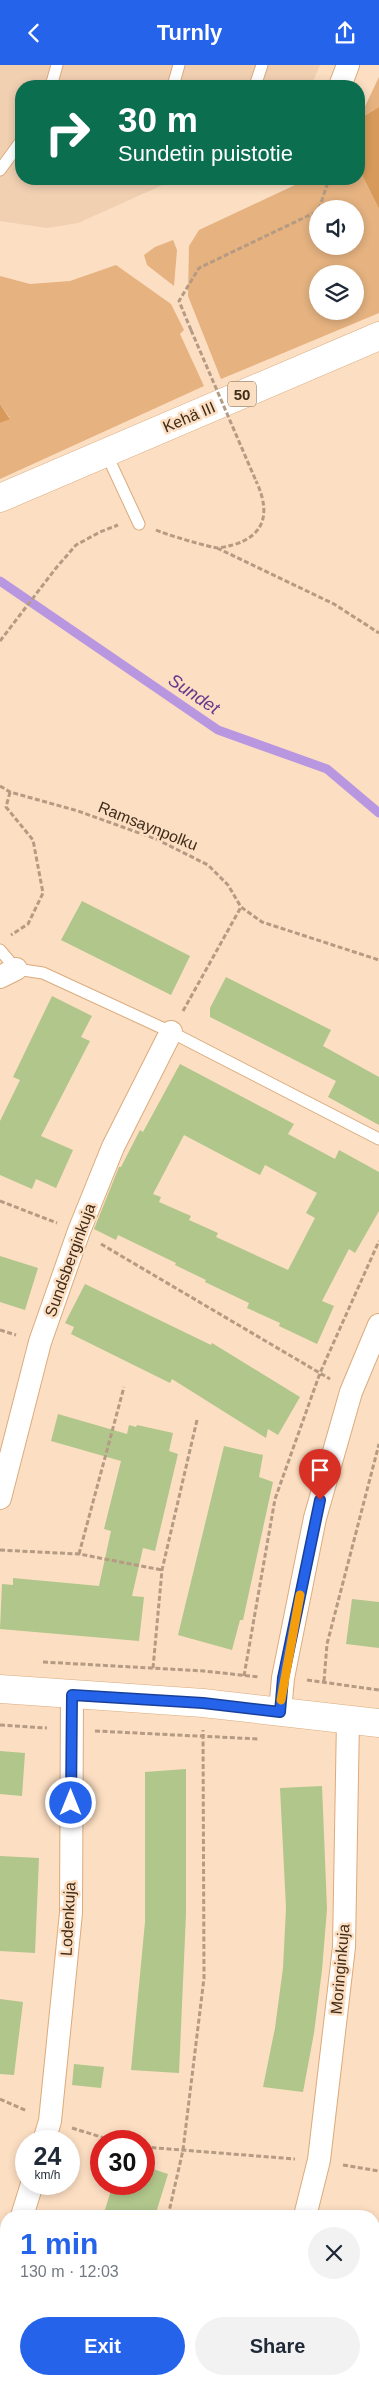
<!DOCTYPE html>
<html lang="en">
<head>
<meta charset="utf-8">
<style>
	body { margin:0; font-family:Helvetica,sans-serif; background:#f2f2f3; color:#1f2937; height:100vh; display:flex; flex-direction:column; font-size:19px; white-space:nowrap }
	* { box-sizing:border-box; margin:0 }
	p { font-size:16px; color:#747a83 }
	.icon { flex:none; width:28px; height:28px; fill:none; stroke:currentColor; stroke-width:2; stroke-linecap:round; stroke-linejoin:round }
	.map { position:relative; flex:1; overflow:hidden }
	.sheet { position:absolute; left:0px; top:2145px; width:380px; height:175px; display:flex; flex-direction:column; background:#fff; border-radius:20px 20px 0 0; box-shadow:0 2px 8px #0003 }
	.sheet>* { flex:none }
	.hud { position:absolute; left:15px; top:15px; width:350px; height:105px; border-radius:20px; box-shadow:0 2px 8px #0003; background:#0b6e4f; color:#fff; overflow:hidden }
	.fabs { position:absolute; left:309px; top:135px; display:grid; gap:10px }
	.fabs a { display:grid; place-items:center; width:55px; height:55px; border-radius:50%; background:#fff; box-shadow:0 2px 8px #0003; font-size:25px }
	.speed { position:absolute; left:15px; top:2065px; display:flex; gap:10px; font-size:25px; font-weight:700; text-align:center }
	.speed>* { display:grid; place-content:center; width:65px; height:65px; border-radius:50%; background:#fff; box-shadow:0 2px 8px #0003; line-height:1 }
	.speed small { font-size:12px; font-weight:400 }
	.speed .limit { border:8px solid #d22; background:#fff; color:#111 }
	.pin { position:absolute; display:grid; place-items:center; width:42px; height:42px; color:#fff; margin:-51px -21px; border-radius:50% 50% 50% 0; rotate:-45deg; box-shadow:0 0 5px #0007 }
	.pin .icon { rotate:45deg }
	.me { position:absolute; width:55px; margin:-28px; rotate:0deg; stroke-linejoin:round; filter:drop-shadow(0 0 4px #0008) }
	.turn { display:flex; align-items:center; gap:18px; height:105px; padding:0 20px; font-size:22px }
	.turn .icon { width:65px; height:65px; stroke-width:2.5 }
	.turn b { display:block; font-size:35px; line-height:42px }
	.round { display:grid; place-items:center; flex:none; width:52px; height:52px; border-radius:26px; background:#f2f2f3 }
	.summary { display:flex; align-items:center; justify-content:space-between; height:85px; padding:0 20px }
	h1 { font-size:30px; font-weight:800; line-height:38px; color:#2563eb }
	.primary-button { display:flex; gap:10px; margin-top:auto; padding:10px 20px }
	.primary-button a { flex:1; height:58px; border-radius:30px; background:#2563eb; color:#fff; font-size:20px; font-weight:800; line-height:58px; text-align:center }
	.primary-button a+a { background:#f2f2f3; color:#1f2937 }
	header { display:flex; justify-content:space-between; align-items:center; height:65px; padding:0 20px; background:#2563eb; color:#fff; font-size:22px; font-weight:800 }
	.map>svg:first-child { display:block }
	.built { fill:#f1cfb1 }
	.green { fill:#e5b280; fill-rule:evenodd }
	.forest { fill:#d79a5b }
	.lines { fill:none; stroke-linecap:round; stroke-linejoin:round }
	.stream { stroke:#b997e0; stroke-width:9 }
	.building { fill:#b0c68b; fill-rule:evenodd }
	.service-casing { stroke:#dbab7c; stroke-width:13 }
	.minor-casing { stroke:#dbab7c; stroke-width:24 }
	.tertiary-casing { stroke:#dbab7c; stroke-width:29 }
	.trunk-casing { stroke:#dbab7c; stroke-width:29 }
	.path { stroke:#b59b83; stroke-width:3; stroke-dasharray:5 2.5; stroke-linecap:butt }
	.service { stroke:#fff; stroke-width:11 }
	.minor { stroke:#fff; stroke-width:22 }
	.tertiary { stroke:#fff; stroke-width:28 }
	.trunk { stroke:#fff; stroke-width:28 }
	.path-bridge { stroke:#b59b83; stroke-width:3; stroke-dasharray:5 2.5; stroke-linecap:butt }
	.route-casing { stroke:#184099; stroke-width:12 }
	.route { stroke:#2563eb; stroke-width:9 }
	.slow { stroke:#f59e0b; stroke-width:9 }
	.labels { text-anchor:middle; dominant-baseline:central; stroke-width:5; stroke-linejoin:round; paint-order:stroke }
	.shield { fill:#fcdec2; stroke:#78614c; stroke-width:1 }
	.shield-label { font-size:15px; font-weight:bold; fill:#3f2c19 }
	.street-label { font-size:16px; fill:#3f2c19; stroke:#fcdec2 }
	.water-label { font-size:18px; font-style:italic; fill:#64388e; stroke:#fcdec2 }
</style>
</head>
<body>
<header><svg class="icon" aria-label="back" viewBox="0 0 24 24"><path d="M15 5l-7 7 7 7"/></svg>Turnly<svg class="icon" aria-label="share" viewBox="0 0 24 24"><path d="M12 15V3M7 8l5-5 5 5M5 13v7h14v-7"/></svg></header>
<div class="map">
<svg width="379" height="2320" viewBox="0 0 379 2320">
	<rect width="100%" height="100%" fill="#fcdec2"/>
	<path class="built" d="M0 0H320L311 21H21V114H176L78 158 47 163 0 156Z"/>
	<path class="green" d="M379 12V42L359 54Z
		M359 104 379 144V248L221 314 188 231 189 181 199 165 295 120 303 114H359ZM318 144H355V181H318ZM318 209H355V246H318Z
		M173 175 177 185 174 221 147 200 144 190 155 182Z
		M116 200 171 239 184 265 180 269 204 321 0 414V358L10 353 0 339V211L30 219 70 216Z"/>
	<path class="forest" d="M379 42V144L359 104V54Z
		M0 339 10 354 0 358Z"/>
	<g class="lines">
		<path class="stream" d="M0 516 218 665 327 704 379 748"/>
	</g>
	<path class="building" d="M82 836 190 891 171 930 61 875Z
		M226 912 331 965 323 981 379 1012V1060L328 1032 336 1016 210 952V943Z
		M52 931 92 951 81 972 90 976 41 1071 73 1085 56 1123 36 1114 32 1124 0 1110V1056L20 1015 13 1012Z
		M180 999 294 1059 288 1069 335 1094 339 1085 379 1107V1146L355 1188 349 1184 322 1236 334 1241 317 1279 279 1261 280 1258 247 1243 249 1238 205 1217 206 1215 175 1200 176 1198 118 1170 116 1175 94 1164 119 1102H121L140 1065 143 1067ZM184 1070 260 1110 265 1100 317 1128 306 1148 315 1153 288 1205 216 1172 218 1168 189 1155 191 1151 159 1137 161 1132 153 1129Z
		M0 1191 38 1203 25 1245 0 1237Z
		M85 1219 211 1280 212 1278 300 1332 278 1370 268 1364 266 1373 172 1314 170 1318 71 1269 74 1262 65 1258Z
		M58 1349 127 1369 129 1360 136 1362 137 1360 173 1368 169 1386 178 1389 155 1486 143 1483 132 1531 144 1532 139 1576 0 1564 2 1519 13 1520V1513L99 1521 111 1466 104 1464 121 1396 51 1376Z
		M224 1381 263 1390 259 1412 273 1417 243 1555H240L232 1585 178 1570Z
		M352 1534 379 1537V1583L346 1579Z
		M0 1686 25 1688 22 1731 0 1729Z
		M186 1704V1849L179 2008 131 2005 145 1857V1707Z
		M322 1721 327 1844 322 1905 314 1968 303 2027 263 2022 275 1963 283 1903 286 1843 280 1723Z
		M0 1791 39 1793 35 1888 0 1886Z
		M0 1934 23 1937 14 2010 0 2009Z
		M74 1999 104 2002 101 2023 72 2020Z
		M144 2101 168 2109 155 2151H103L113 2119H144Z"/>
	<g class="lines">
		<defs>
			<path id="service" d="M51 21 57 0
				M173 21 179 0
				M255 21 262 0
				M0 105 21 76
				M106 388 139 459
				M0 885 16 904 43 908 171 967 379 1074"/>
			<path id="minor" d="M340 21 348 0
				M0 912 16 904
				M0 1433 40 1277 79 1166 113 1082 171 967
				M280 1647 283 1613 315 1453 351 1327 379 1260
				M44 2076 50 2056 71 1848 72 1630
				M22 2151 32 2119
				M305 2151 319 2095 344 1882 348 1654
				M0 2229 6 2207
				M261 2320 263 2314"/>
			<path id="tertiary" d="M0 1624 203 1638 379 1658"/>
			<path id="trunk" d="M0 433 379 271"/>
		</defs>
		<use href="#service" class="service-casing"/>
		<use href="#minor" class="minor-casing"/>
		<use href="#tertiary" class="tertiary-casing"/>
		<use href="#trunk" class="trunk-casing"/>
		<path class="path" d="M319 144 329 114
			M191 265 179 236 199 203 318 146
			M156 465C164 469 212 483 218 483 261 477 274 454 256 416
			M217 483 334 539 379 568
			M0 576 56 503 76 480 100 467 118 460
			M0 721 10 727 78 746 156 774 208 800 228 820 241 842 262 857 379 895
			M10 727 6 742 33 775 43 828 28 859 11 870
			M183 946 241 842
			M0 1136 57 1158
			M101 1179 330 1314
			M0 1265 16 1270
			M0 1485 79 1489 162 1505
			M79 1489 124 1322
			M43 1597 204 1606 259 1612
			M153 1603 162 1505 197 1355
			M244 1611 275 1434 320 1308 379 1176
			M307 1615 379 1625
			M324 1616 327 1579 379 1379
			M0 1660 47 1663
			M95 1666 259 1674
			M0 2034 27 2046
			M72 2063 114 2076
			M144 2082 295 2094
			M343 2100 379 2106
			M168 2151 183 2085 204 1913 203 1665
			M121 2320 123 2314"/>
		<use href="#service" class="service"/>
		<use href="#minor" class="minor"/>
		<use href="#tertiary" class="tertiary"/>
		<use href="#trunk" class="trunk"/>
		<path class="path-bridge" d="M191 265 256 416"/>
	</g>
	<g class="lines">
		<defs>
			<path id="route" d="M71 1738 72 1630 203 1638 280 1647 283 1613 320 1435"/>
		</defs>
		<use href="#route" class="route-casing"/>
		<use href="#route" class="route"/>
		<path class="slow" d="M281 1635 300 1530"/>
	</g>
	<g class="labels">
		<rect class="shield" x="228" y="316.5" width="28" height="25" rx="4"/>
		<g class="shield-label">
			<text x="242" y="329">50</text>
		</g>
		<g class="street-label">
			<text transform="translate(189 352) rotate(-23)">Kehä III</text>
			<text transform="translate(148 761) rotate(22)">Ramsaynpolku</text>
			<text transform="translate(70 1195) rotate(-70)">Sundsberginkuja</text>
			<text transform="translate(68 1854) rotate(-87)">Lodenkuja</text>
			<text transform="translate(340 1904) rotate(-85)">Moringinkuja</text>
		</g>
		<g class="water-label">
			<text transform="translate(194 629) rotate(34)">Sundet</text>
		</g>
	</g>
</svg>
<div class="fabs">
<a><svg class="icon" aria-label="sound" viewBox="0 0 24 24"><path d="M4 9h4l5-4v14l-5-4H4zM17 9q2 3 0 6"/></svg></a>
<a><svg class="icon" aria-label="layers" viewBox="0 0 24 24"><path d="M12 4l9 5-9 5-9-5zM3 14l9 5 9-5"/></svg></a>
</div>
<div class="speed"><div>24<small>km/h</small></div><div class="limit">30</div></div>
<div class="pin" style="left:320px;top:1435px;background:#d93025"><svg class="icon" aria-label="arrive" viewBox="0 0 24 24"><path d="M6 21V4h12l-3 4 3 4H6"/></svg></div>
<svg class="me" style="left:71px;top:1738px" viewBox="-20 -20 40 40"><circle r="17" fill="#2563eb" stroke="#fff" stroke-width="3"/><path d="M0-11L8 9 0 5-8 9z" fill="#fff"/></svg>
<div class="hud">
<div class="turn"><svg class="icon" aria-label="right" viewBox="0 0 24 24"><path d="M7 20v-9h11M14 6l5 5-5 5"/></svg><div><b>30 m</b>Sundetin puistotie</div></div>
</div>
<section class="sheet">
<div class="summary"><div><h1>1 min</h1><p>130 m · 12:03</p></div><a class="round"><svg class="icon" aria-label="close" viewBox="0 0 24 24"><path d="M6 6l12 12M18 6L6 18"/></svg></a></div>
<div class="primary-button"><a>Exit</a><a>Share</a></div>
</section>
</div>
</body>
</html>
